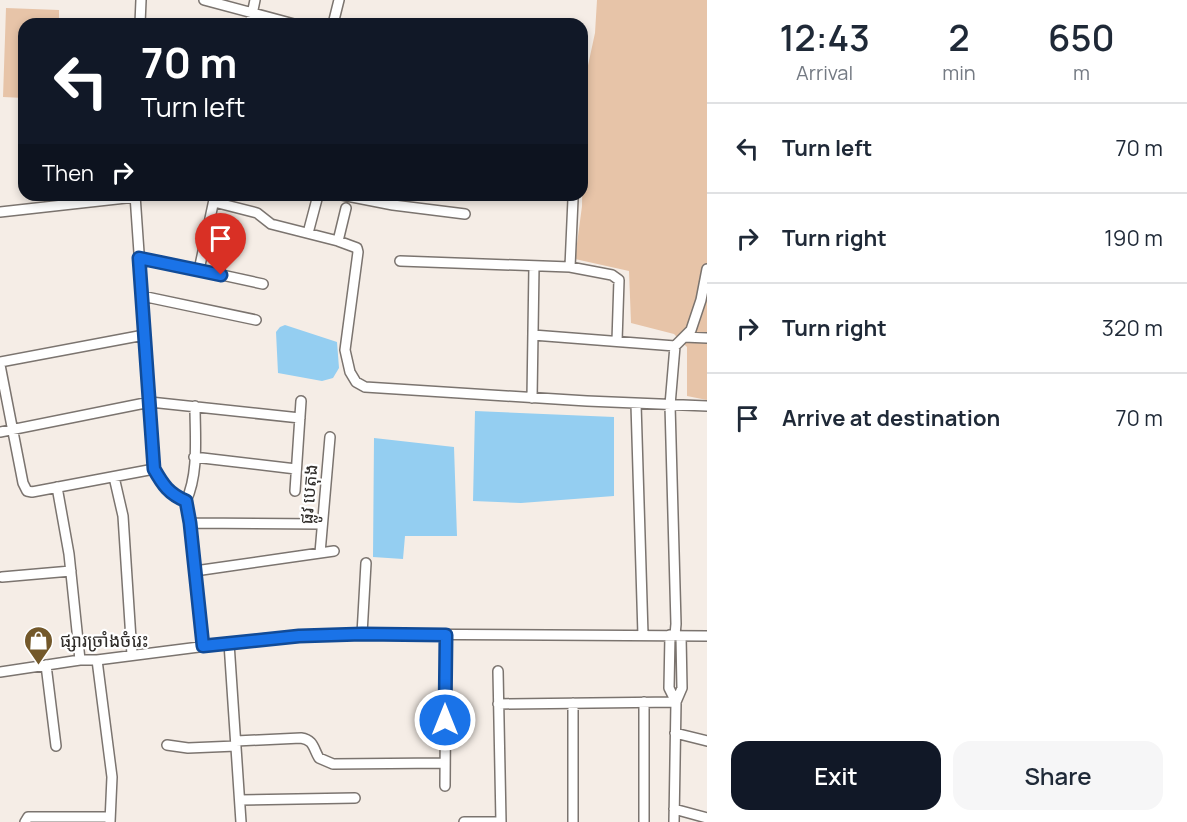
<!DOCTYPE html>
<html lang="en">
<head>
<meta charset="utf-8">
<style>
	body { margin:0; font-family:Manrope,"Noto Sans Khmer",sans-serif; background:#f6f6f7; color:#1f2937; height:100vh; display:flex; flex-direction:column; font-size:22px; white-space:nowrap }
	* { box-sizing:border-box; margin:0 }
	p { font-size:20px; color:#747a83 }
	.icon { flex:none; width:33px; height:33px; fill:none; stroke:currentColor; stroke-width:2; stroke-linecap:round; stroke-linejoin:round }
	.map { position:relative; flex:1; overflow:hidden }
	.sheet { display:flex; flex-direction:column; background:#fff; width:480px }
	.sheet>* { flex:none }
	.guide { position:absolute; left:18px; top:18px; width:570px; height:183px; border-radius:18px; box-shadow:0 3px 9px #0003; background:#111827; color:#fff; overflow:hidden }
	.pin { position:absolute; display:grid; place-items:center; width:51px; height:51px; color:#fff; margin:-62px -26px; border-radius:50% 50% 50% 0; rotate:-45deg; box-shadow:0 0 6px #0007 }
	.pin .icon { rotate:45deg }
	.me { position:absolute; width:66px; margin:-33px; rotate:0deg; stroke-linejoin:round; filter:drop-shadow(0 0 4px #0008) }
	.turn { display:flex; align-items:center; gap:21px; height:126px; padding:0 24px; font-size:27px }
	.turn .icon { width:78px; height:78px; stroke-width:2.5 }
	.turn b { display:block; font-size:42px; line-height:51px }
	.then { display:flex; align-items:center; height:57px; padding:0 24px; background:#0003; gap:12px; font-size:22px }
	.eta { display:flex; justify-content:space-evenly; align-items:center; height:102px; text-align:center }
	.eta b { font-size:36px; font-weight:600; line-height:42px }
	.cta { display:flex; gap:12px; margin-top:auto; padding:12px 24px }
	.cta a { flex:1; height:69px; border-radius:18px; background:#111827; color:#fff; font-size:24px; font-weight:600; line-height:69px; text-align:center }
	.cta a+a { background:#f6f6f7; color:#1f2937 }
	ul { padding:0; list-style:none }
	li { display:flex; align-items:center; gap:18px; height:90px; padding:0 24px; border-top:2px solid #e0e1e3 }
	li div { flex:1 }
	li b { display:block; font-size:22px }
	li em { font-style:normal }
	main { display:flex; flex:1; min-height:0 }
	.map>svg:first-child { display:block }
	.green { fill:#e7c4a8 }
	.water { fill:#94cef1 }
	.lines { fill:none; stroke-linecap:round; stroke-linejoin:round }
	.minor-casing { stroke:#7b746f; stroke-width:12 }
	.minor { stroke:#fff; stroke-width:9 }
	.route-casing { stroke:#114b97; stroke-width:15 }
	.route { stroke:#1a73e8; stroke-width:10 }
	.labels { text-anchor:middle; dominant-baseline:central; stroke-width:4.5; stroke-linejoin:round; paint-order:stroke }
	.street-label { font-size:18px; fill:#302d2a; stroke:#fff }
	.poi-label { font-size:18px; fill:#302d2a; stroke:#fff; text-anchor:start }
</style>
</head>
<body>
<main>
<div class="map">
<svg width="707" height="822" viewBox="0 0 707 822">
	<rect width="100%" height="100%" fill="#f5ede6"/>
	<path class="green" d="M597 0H707V400L687 396V347L674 334 631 323 629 271 575 259 582 206 584 84 595 33Z
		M6 8 59 10V24H24V98L3 97Z"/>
	<path class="water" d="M285 325 337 342 339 368 333 378 322 381 278 373 276 332 280 327Z
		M475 411 614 417V496L521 503 473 501Z
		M374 438 454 447 457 536H405L403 559 373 557Z"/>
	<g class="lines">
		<defs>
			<path id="minor" d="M204 0 294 24
				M140 24 141 0
				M250 24 255 0
				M333 24 339 0
				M135 195 154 469C163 485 169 494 186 501L190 523 203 646
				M342 195 393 205 465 214
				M214 202 257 213 271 224 338 241 357 248 358 252 345 350 350 372 356 382 365 387 587 401 707 406
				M0 212 135 197
				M308 233 317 199
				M338 241 346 208
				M139 259 199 270 215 195
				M400 261 570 267 612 275 619 280 617 341
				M570 267 573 199
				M199 270 263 284
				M142 296 256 320
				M533 335 675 346
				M684 337 707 338
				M0 362 144 335
				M0 365 23 483 27 491 32 492 154 469
				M532 398 534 266
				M636 404 643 635
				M0 432 150 402 300 418
				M194 457 296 469
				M114 477 123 516 132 655
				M57 487 69 554 80 660
				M295 491 301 401
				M186 501C199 473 195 437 195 406
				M190 523 322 524
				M320 553 330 437
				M195 571 334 551
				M2 577 71 571
				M362 634 366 563
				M670 635 669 688 676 702
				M675 635 676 624 670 405 675 346 691 330 701 300 707 269
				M229 643 241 822
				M97 660 112 777 110 822
				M46 665 56 746
				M498 671 501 822
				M0 672 80 660H97L262 639 299 636 362 634 707 636
				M573 703V822
				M498 704 676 702
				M675 733 707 741
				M236 741 301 738C314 740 313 748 319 758L333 764 445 763
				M167 745 188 748 236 746
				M445 786 446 635
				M240 800 355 798
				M674 809 707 818
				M25 822 28 817H110
				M464 822H501
				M644 822V702
				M674 822 676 702 682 688 681 636"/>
		</defs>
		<use href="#minor" class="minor-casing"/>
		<use href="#minor" class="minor"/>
	</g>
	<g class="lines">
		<defs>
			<path id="route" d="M221 275 139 258 154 469C163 485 169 494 186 501L190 523 203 646 299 636 362 634 446 635 445 720"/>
		</defs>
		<use href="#route" class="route-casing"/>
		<use href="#route" class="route"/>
	</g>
	<defs>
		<symbol id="shop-pin" viewBox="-11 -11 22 30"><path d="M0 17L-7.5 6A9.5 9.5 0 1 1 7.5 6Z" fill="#73582a" stroke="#fff"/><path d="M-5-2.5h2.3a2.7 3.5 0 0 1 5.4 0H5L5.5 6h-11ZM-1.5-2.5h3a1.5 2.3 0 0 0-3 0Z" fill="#fff"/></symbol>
	</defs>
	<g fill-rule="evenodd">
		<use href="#shop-pin" x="22" y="624" width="33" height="45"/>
	</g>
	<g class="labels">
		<g class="street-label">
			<text transform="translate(308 494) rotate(-85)">ផ្លូវ បេតុង</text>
		</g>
		<g class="poi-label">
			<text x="60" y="640">ផ្សារច្រាំងចំរេះ</text>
		</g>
	</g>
</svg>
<div class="pin" style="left:221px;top:275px;background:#d93025"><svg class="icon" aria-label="arrive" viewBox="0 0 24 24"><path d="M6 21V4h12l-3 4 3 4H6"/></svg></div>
<svg class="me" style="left:445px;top:720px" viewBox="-20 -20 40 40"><circle r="17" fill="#1a73e8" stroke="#fff" stroke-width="3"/><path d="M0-11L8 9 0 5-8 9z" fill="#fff"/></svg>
<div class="guide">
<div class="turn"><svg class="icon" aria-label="left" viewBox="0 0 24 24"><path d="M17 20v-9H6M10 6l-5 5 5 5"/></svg><div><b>70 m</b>Turn left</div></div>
<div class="then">Then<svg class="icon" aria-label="right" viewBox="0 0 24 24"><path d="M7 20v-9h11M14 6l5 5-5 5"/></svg></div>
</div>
</div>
<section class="sheet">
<div class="eta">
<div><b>12:43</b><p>Arrival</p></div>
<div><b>2</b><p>min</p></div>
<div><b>650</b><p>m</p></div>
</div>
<ul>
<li><svg class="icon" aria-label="left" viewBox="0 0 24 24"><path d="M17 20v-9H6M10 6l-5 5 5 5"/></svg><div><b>Turn left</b></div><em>70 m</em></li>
<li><svg class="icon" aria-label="right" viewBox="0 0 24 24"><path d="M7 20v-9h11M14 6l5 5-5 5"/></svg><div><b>Turn right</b></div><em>190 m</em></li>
<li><svg class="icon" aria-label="right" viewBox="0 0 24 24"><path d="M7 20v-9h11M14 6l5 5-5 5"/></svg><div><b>Turn right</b></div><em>320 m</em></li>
<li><svg class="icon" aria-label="arrive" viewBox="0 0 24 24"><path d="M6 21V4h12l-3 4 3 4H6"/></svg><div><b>Arrive at destination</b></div><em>70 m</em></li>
</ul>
<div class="cta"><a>Exit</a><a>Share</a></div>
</section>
</main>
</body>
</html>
